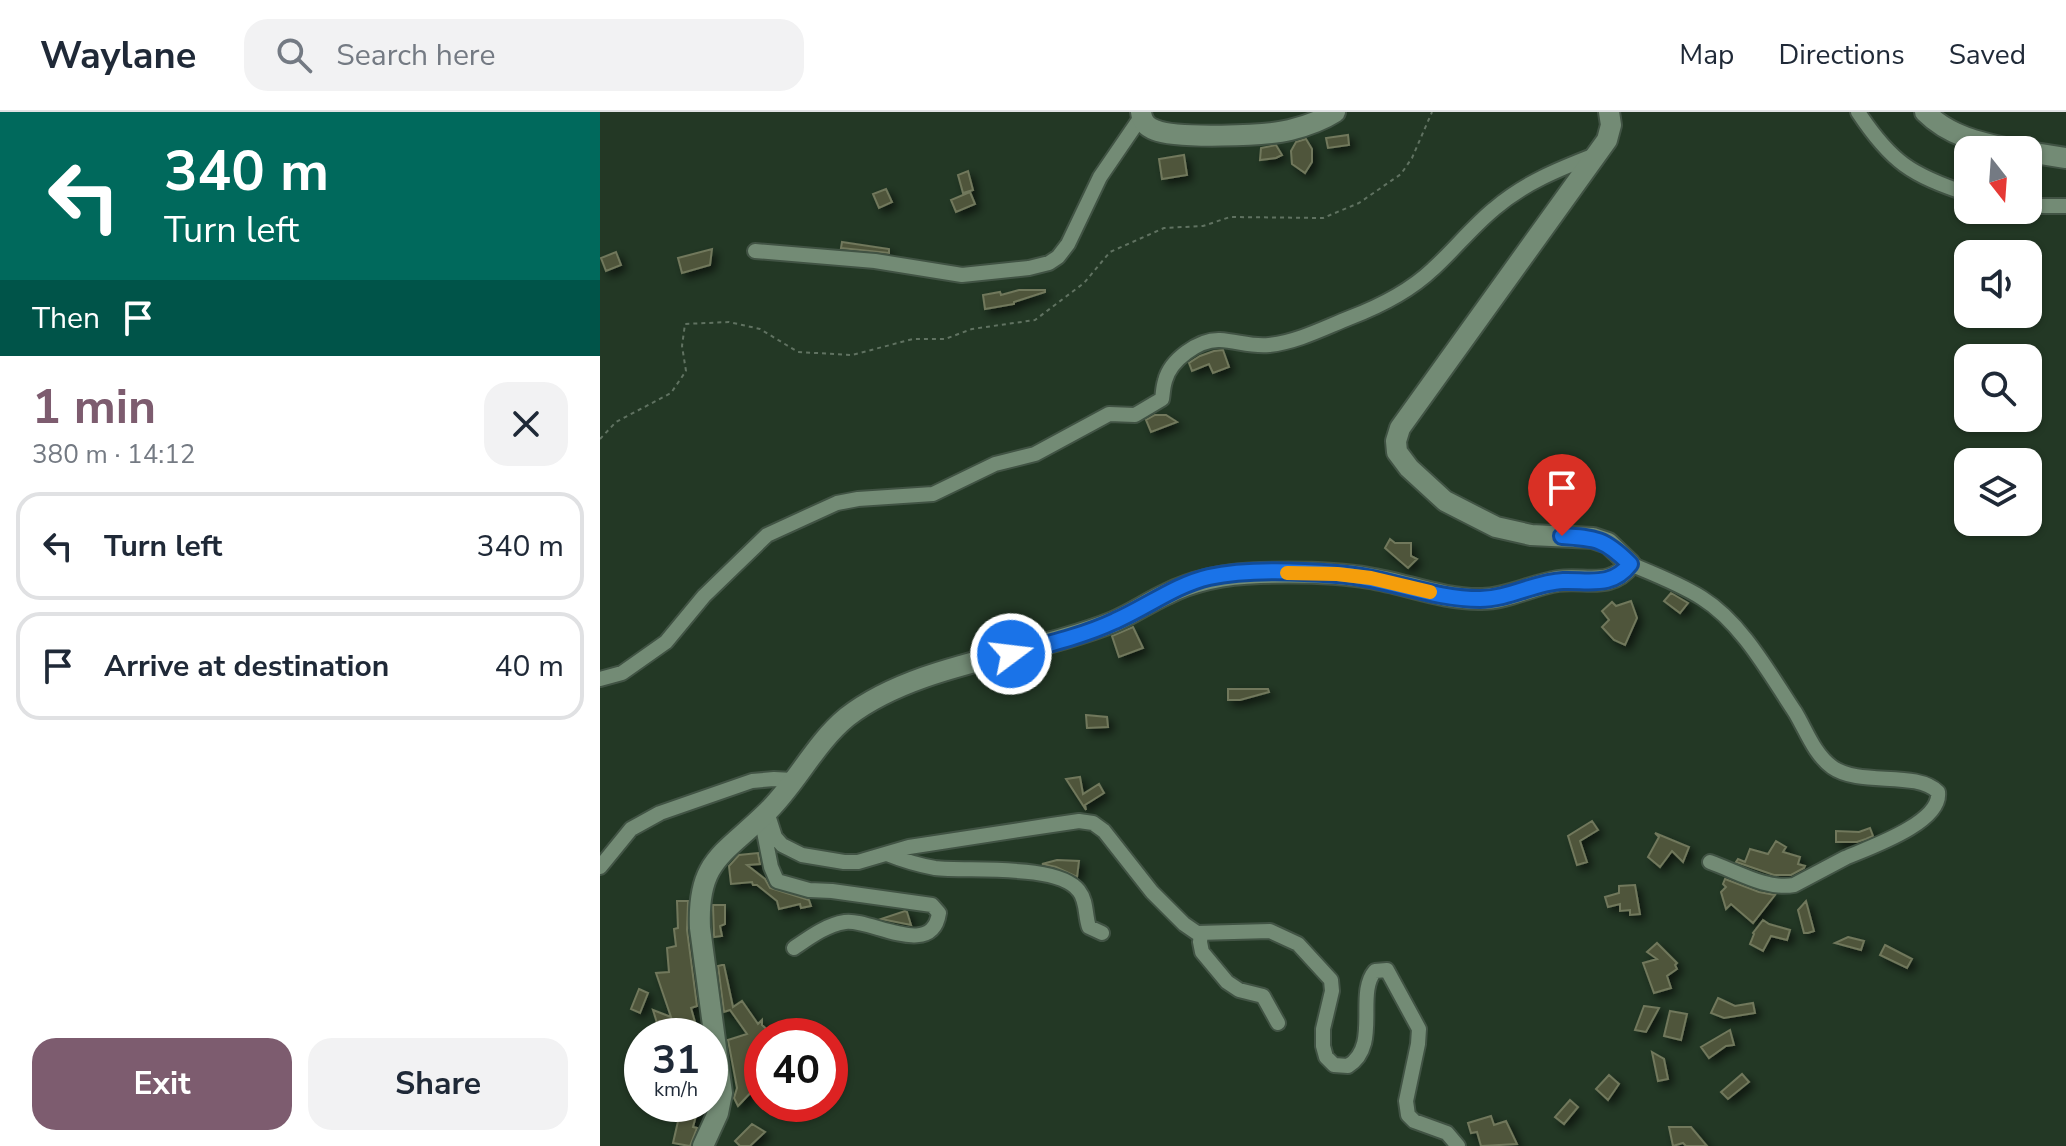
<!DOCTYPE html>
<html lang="en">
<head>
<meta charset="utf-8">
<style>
	body { margin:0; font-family:"Nunito Sans",sans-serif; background:#f2f2f3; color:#1f2937; height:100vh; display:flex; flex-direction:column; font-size:30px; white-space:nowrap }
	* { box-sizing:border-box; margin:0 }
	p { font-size:26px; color:#747a83 }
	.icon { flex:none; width:44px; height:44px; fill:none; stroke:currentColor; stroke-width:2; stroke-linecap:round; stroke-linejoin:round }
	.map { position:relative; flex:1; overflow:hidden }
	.side { display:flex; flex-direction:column; background:#fff; width:600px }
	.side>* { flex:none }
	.banner { background:#00695c; color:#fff; overflow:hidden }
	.needle { width:52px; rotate:163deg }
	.tools { position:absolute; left:1354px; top:24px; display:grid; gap:16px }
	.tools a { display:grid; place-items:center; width:88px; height:88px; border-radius:16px; background:#fff; box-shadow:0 2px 6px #0004; font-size:40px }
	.speed { position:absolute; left:24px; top:906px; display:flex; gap:16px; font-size:40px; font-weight:700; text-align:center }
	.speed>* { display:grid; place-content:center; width:104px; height:104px; border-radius:50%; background:#fff; box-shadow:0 2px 6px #0004; line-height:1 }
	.speed small { font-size:20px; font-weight:400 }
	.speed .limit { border:12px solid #d22; background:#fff; color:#111 }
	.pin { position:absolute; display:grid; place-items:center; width:68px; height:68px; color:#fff; margin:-82px -34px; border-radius:50% 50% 50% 0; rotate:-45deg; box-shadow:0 0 8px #0007 }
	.pin .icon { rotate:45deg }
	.me { position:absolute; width:88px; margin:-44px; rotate:75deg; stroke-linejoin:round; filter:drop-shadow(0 0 6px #0008) }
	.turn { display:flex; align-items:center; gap:28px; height:168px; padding:0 32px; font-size:36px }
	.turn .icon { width:104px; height:104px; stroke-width:2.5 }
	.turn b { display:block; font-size:56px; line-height:68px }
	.then { display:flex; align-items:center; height:76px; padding:0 32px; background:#0003; gap:16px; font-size:30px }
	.round { display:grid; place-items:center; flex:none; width:84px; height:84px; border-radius:24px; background:#f2f2f3 }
	.head { display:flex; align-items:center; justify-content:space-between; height:136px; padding:0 32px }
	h1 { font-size:48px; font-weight:700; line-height:60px; color:#7d5c6f }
	.button { display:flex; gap:16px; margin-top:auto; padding:16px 32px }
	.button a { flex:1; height:92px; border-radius:24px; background:#7d5c6f; color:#fff; font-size:32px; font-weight:700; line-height:92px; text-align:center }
	.button a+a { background:#f2f2f3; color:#1f2937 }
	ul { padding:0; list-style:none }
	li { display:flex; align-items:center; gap:24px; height:108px; margin:0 16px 12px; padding:0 16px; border:4px solid #e0e1e3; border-radius:24px }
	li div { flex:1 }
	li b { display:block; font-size:30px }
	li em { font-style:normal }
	header { display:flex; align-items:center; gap:48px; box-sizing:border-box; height:112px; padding:0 40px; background:#fff; border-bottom:2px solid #e0e1e3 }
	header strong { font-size:38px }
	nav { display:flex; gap:44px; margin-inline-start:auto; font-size:28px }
	.search { width:560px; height:72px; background:#f2f2f3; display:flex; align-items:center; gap:20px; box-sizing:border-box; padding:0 28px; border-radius:24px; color:#747a83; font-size:30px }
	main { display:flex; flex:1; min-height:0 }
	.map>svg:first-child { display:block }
	.building { fill:#4f553a; stroke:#71785c; stroke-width:2; filter:url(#shadow) }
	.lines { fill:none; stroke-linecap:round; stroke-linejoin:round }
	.street-casing { stroke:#415344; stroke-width:18 }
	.secondary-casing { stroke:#415344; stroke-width:24 }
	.path { stroke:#607261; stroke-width:2; stroke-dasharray:4 4; stroke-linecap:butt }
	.street { stroke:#738b75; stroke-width:14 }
	.secondary { stroke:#738b75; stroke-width:20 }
	.route-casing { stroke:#114b97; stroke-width:20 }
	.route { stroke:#1a73e8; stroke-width:14 }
	.slow { stroke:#f59e0b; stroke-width:14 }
</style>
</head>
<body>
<header>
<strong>Waylane</strong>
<div class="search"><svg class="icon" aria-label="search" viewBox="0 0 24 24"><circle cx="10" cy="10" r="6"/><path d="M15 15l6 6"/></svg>Search here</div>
<nav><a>Map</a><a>Directions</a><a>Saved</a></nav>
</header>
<main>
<section class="side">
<div class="banner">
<div class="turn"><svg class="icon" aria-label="left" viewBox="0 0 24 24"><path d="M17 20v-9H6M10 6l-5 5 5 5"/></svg><div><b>340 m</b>Turn left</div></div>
<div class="then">Then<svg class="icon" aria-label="arrive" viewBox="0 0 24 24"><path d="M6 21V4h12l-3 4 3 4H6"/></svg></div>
</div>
<div class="head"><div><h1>1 min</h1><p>380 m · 14:12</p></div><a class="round"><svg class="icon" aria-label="close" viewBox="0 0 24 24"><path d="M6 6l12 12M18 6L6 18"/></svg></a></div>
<ul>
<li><svg class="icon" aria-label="left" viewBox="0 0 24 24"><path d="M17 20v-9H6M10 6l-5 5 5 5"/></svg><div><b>Turn left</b></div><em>340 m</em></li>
<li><svg class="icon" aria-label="arrive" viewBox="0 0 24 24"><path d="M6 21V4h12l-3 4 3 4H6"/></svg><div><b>Arrive at destination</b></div><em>40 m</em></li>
</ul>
<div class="button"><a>Exit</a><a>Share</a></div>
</section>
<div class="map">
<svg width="1466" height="1034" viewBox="0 0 1466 1034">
	<defs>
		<filter id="shadow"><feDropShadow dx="4.5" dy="4.5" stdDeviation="4" flood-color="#0009"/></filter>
	</defs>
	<rect width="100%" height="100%" fill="#233825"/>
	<path class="building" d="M748 23 749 33 728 36 726 26Z
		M706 27 712 37V50L705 61 692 52 691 39 696 30Z
		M676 33 682 43 676 46 660 48 661 36Z
		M584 43 587 63 562 67 559 47Z
		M368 59 373 78 363 81 358 63Z
		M286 77 292 90 279 96 273 82Z
		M370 80 375 92 356 100 351 88Z
		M242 130 289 137V141L241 136Z
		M112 137 110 153 82 161 78 146Z
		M16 140 21 153 6 159 1 146Z
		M419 178H445V180L414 190V192L385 197 383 183 400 180 401 183Z
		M623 238 629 255 613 261 609 252 592 259 589 251 600 244 614 239Z
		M555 303H566L577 310 551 320 546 308Z
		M790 427 795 431H811V444L817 447 808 456 785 436Z
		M1071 481 1088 491 1080 501 1064 489Z
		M1031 489 1037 506 1025 533 1014 528 1002 515 1009 508 1002 499 1012 490 1016 494Z
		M533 515 543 536 519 545 512 524Z
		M628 577H668L669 580 640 588H628Z
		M486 603 507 605 508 615 487 616Z
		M480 665 483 682 499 672 504 681 485 693 486 698 466 667Z
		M992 709 998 718 980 729 987 750 977 753 968 724Z
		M1270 716 1273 724 1266 727 1257 730H1236V719L1259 720Z
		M1055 721 1089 735 1083 750 1072 739 1060 755 1048 745 1059 725Z
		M1176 729 1186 735 1183 740 1200 745 1198 752 1205 754 1204 756 1191 763H1174L1136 750 1138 747 1145 750 1150 737 1168 742Z
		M158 741 160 752 147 753 165 767 170 776 209 788 211 794 201 796 200 792 179 797 177 789 157 773H153L152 770 131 772 129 754 139 743Z
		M457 748 479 749 477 765 456 755 442 752Z
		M1125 767 1159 780 1175 783 1153 811 1131 792 1126 797 1121 780 1126 775 1123 772Z
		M1035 773 1040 802 1030 803V798L1020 799V792L1008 795 1005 785 1019 781V774Z
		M77 789H88L87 818 97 894 91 896 99 924H61L53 898 71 905 56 861 69 860 67 836 76 834 74 817 78 816Z
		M1206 789 1214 819 1208 821H1204L1198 798Z
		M113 793H125V812L120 814 122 824 114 825Z
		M307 800 311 813 281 807 305 799Z
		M1163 808 1169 812 1190 818 1187 828 1171 824 1163 839 1150 832 1154 822 1153 821Z
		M1248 825 1264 829 1261 838 1235 831Z
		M1057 831 1077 851 1075 853 1077 857 1067 864 1071 876 1054 881 1043 851 1057 847 1047 840Z
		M1285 833 1312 847 1307 856 1280 843Z
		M122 853H124L133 895 142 889 158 912 162 908V913L174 924H162V965L153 970 157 974 138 994 134 986 137 976 128 928 147 922 130 898 124 900 118 854Z
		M39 877 48 881 40 901 31 897Z
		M1118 886 1135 894 1153 891 1155 901 1124 906 1111 901Z
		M1044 894 1059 896 1046 920 1035 918Z
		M1070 899 1087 902 1081 928 1064 924Z
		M1130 918 1134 933 1126 934 1109 946 1101 935Z
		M1052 940 1064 947 1068 967 1058 969Z
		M1142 962 1149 970 1128 987 1121 980Z
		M1009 963 1019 972 1008 988 996 977Z
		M970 988 978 995 964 1012 955 1005Z
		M82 992H99L93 1015 97 1016 90 1034 73 1031Z
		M891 1004 894 1013 906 1009 917 1032 881 1034 877 1020 871 1021 868 1011Z
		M152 1012 165 1020 150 1034H140L135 1029Z
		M1069 1015H1091L1107 1034H1086L1083 1031 1073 1034Z"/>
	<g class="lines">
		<defs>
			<path id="street" d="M1258 0C1291 50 1311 63 1368 82
				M1428 94H1466
				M155 139 275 149 362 163 429 156 449 151 458 145 468 132 500 65 541 5
				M1030 452C1054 462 1080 472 1102 486 1142 511 1169 561 1195 600 1206 618 1214 642 1232 655 1260 675 1316 658 1338 680 1342 711 1268 736 1245 746 1228 755 1211 764 1194 773 1166 778 1136 759 1110 750
				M0 567 22 561 66 530 104 484 167 423 237 391 258 387 333 382 395 352 435 342 509 302 535 303 562 287C563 281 563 275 565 269 570 248 599 227 620 228 637 229 652 235 669 233 697 230 724 216 749 206 778 195 811 178 833 157 854 138 872 115 894 97 924 71 959 57 995 43
				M167 700 175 725 182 733 202 743 244 750H258L309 735 452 713 479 709 493 711 504 719 552 780 584 812 597 821 670 819 698 832 731 868 732 879 723 917V934L726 945 734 953 748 954C781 934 755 882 775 859L787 858 819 917 818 932 806 989 808 1003 814 1009 847 1021 858 1034
				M162 710 171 755 177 769 209 778 232 779 332 793 339 801C332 848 270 806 245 810 226 813 210 825 194 836
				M287 742C302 748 318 753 335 756 368 760 458 751 479 779 487 789 485 804 489 815L502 821
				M0 755 31 717 60 701 152 669 174 667 193 668
				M601 821 600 830 602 840 627 870 639 878 663 884 678 911"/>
			<path id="secondary" d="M541 0C542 9 546 15 555 18 576 27 666 24 690 18 706 14 721 9 735 0
				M1325 0C1350 25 1382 31 1415 38
				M1428 40 1466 46
				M103 1034 118 1001 122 981 100 816C97 749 123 743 165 702 196 673 214 632 247 605 316 551 432 543 513 510 532 502 549 490 567 482 596 467 628 462 660 461 696 460 734 460 769 466 807 472 843 488 882 487 907 487 932 473 958 469 985 465 1011 478 1030 452L1008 431 993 426 931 423 896 415 845 389 809 356 797 340 796 329 800 316 1007 28 1011 13 1009 0"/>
		</defs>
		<use href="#street" class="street-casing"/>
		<use href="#secondary" class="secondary-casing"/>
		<path class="path" d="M0 327 16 310 71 281 86 259 82 234 85 212 129 210 160 217 198 240 252 243 313 227H345L372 217 435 208 484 171 510 140 564 116 603 114 630 105 723 106 759 91 801 62 812 46 832 0"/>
		<use href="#street" class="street"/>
		<use href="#secondary" class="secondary"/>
	</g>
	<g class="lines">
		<defs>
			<path id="route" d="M411 542C445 533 483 524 515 509 547 495 575 473 609 465 646 457 699 459 737 462 785 465 831 487 880 487 909 487 935 470 963 469 989 468 1012 476 1030 452 1005 427 996 426 962 424"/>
		</defs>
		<use href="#route" class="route-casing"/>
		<use href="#route" class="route"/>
		<path class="slow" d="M687 461 737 462 771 466 830 480"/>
	</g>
</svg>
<div class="tools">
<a><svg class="needle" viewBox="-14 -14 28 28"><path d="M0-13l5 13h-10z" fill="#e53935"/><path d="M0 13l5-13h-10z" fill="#747a83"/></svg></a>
<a><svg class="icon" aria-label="sound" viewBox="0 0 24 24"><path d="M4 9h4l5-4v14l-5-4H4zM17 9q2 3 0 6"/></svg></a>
<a><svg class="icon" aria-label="search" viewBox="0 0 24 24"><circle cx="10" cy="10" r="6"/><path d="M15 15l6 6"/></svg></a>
<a><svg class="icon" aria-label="layers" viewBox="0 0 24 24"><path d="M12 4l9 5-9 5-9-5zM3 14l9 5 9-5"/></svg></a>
</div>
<div class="speed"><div>31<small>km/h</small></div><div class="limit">40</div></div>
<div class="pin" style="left:962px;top:424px;background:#d93025"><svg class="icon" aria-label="arrive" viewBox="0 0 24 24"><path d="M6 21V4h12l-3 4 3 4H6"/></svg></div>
<svg class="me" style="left:411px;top:542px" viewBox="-20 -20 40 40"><circle r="17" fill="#1a73e8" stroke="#fff" stroke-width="3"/><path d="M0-11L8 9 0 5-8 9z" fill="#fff"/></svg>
</div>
</main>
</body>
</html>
